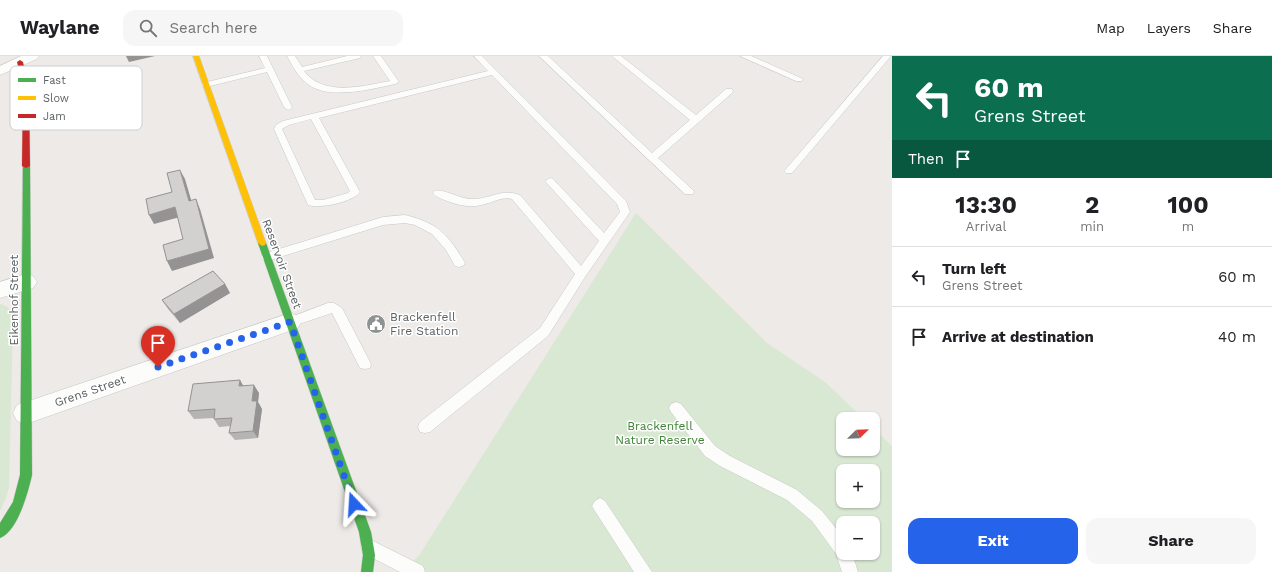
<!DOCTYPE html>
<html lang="en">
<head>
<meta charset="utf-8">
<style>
	body { margin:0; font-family:"Work Sans",sans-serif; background:#f6f6f6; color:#202124; height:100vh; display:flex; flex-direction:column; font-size:15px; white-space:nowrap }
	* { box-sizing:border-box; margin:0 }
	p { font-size:13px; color:#757577 }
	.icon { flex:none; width:22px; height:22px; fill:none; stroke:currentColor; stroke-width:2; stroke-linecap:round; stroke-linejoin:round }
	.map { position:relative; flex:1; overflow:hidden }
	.side { display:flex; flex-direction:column; background:#fff; width:380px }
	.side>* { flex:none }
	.banner { background:#0b6e4f; color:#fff; overflow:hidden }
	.needle { width:26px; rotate:67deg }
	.fabs { position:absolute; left:836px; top:356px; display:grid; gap:8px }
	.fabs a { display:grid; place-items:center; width:44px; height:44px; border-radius:8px; background:#fff; box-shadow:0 1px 3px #0004; font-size:20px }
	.pin { position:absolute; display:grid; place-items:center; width:34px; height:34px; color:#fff; margin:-41px -17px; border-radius:50% 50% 50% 0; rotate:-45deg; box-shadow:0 0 4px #0007 }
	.pin .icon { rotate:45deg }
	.me { position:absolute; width:44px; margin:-22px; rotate:340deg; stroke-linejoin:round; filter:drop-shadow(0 0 3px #0008) }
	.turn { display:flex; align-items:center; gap:14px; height:84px; padding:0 16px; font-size:18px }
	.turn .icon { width:52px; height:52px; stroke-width:2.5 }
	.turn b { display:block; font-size:28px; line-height:34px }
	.then { display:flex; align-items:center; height:38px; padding:0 16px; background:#0003; gap:8px; font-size:15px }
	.eta { display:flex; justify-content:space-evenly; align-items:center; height:68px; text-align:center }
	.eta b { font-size:24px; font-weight:700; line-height:28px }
	.primary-button { display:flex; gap:8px; margin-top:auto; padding:8px 16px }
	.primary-button a { flex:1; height:46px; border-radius:12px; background:#2563eb; color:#fff; font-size:16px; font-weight:700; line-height:46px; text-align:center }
	.primary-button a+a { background:#f6f6f6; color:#202124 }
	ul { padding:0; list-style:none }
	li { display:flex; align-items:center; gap:12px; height:60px; padding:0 16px; border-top:1px solid #e0e0e0 }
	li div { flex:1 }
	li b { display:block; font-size:15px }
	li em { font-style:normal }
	header { display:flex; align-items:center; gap:24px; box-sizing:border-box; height:56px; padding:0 20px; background:#fff; border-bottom:1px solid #e0e0e0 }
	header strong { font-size:19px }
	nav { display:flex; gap:22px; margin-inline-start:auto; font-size:14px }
	.search { width:280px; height:36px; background:#f6f6f6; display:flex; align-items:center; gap:10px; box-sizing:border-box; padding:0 14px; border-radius:12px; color:#757577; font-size:15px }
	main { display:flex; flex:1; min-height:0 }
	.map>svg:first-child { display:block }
	.green { fill:#d9e8d3; fill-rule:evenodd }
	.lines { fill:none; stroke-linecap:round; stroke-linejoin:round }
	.lane-casing { stroke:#c9c8c8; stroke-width:1 }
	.street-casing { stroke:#c9c8c8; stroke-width:1 }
	.fast-casing { stroke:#c9c9c9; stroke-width:1 }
	.slow-casing { stroke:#c9c9c9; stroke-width:1 }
	.jam-casing { stroke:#c9c9c9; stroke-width:1 }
	.lane { fill:#fcfcfb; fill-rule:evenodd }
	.street { fill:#fcfcfb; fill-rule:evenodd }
	.fast { fill:#4caf50; fill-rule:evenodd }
	.slow { fill:#ffc107; fill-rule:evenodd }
	.jam { fill:#c62828; fill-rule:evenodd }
	.wall { fill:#b5b4b3 }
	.shaded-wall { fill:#949292 }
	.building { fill:#d3d1d0; stroke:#949292 }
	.route { stroke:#2563eb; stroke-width:7; stroke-dasharray:0 12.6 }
	.labels { text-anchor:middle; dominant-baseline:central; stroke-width:3; stroke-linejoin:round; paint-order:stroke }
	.street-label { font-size:12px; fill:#5d6265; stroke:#fff }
	.poi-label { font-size:12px; fill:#5d6265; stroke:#fff; text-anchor:start }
	.park-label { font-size:12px; fill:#408237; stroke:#fff }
	.key { fill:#fff; stroke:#ced0d1; stroke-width:1 }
	.key-label { font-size:11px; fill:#5d6265 }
</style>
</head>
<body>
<header>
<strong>Waylane</strong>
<div class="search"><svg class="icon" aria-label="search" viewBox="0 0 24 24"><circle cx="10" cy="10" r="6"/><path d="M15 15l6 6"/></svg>Search here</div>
<nav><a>Map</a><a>Layers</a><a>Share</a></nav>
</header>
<main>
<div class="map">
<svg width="892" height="516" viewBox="0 0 892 516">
	<rect width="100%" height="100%" fill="#edeae7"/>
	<path class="green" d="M636 157 767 287 825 326 864 363H843V393H873V372L892 390V516H403L420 498ZM843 415H873V445H843ZM843 467H873V497H843Z
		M0 248C9 250 12 254 13 263L9 431 6 442 0 455Z"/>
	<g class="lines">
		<defs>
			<path id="lane" d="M259 0H267L292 51 291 53 288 54 284 51 267 16 206 31 202 29 203 27 265 12Z
				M287 0H295L302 11 347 0H361L360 2 304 15C324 41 362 30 390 25L373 0H381L399 26 395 28C372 33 330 44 309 29 299 22 293 11 287 0Z
				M474 0H482L626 145 630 156 585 221 548 280 430 376 425 377 420 376 418 371 420 366 540 272 575 218 512 143C502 140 492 147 481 149 470 152 458 149 447 145 442 143 436 141 433 137L434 135C443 132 460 143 471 143 489 144 500 132 520 139L581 210 599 185 545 125 550 122 553 123 604 177 620 156 617 148 492 19 319 62 360 136C353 146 320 153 308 149L274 73 276 69 283 65 488 15ZM311 63 350 135 348 137 323 144H315L282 73 289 69Z
				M539 0H548L652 97 690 64 612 0H621L696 59 726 33H732L733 35 732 37 658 102 693 134 694 136 693 138H685Z
				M740 0H751L803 23 802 25H796Z
				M883 0H891L792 117H786L784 115 786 113Z
				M405 159C438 167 448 178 465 207L463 210 459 211 455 210 446 194 432 178 415 169 405 167 383 169 267 205 263 204 261 201 263 198 383 161Z
				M328 247H334L342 252 371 308 370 312 365 313 360 312 332 257 290 271 286 269 284 266 286 263Z
				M676 346 681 348 715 390 730 400 797 434 822 455 843 481V497H852L858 516H842L836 498 812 465 787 444 720 410 705 400 671 356 669 352 671 348Z
				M600 442 605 445 652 516H634L595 455 592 450 595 445Z
				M369 483 423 510 425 516H400L363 497 361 491 363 485Z"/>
			<path id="street" d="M21 0H39L37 3 0 19V10Z
				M26 218 33 220 37 226 33 232 0 242V226Z
				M290 257 298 260 301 266 298 272 26 368 17 365 13 357 17 349 26 346Z"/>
			<path id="fast" d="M23 108H29L30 110 32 419C28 436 18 475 0 482V467L13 446 20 419Z
				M262 184 266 187 371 476 375 499 373 516H361L363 499 359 476 258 187Z"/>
			<path id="slow" d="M193 0H199L266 187 265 189 262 190 258 187Z"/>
			<path id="jam" d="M20 4 23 6 29 32 30 110 26 112 22 110 23 32 17 6Z"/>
		</defs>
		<use href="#lane" class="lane-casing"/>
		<use href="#street" class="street-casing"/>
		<use href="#fast" class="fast-casing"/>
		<use href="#slow" class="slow-casing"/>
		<use href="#jam" class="jam-casing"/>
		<use href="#lane" class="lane"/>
		<use href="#street" class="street"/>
		<use href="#fast" class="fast"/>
		<use href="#slow" class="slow"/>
		<use href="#jam" class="jam"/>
	</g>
	<path class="wall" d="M225 228 230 237 180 267 168 253 162 244Z
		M243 330 259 337 258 346 262 353 258 382 235 384 229 377 231 370 219 371 214 363V362L194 363 188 355Z"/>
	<path class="shaded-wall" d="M126 0H155L129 6Z
		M180 114 185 123 194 154 189 145Z
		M196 143 200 153 214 202 172 215 167 205 209 193Z
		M175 151 180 161 154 168 149 159Z
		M225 228 230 237 180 267 174 258Z
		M240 324 245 333 239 330Z
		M254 329 259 337 258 346 262 353 258 382 253 375 252 345Z"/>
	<path class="building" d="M180 114 189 145 196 143 209 193 167 205 163 189 183 183 175 151 149 159 146 143 172 136 167 117Z
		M213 215 225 228 174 258 162 244Z
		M240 324 239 330 254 329 252 345H257L253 375 229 377 232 362 214 363 215 353 188 355 193 328Z"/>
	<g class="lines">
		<path class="route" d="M158 311 290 266 354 448"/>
	</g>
	<defs>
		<symbol id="civic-disc" viewBox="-11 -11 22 22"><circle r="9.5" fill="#8f9292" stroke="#fff"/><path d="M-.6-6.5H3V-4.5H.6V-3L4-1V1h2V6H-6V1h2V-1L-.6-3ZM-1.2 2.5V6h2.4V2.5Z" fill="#fff"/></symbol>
	</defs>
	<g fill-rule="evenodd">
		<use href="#civic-disc" x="365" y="257" width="22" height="22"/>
	</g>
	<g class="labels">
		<g class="street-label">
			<text transform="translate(282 208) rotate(70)">Reservoir Street</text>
			<text transform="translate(14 244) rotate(-90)">Eikenhof Street</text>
			<text transform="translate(90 335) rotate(-19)">Grens Street</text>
		</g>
		<g class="poi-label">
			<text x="390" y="261">Brackenfell<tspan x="390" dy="14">Fire Station</tspan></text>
		</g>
		<g class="park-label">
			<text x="660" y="370">Brackenfell<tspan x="660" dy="14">Nature Reserve</tspan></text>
		</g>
	</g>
	<rect x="10" y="10" width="132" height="64" rx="6" class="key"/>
	<rect x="18" y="22" width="18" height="4" fill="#4caf50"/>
	<rect x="18" y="40" width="18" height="4" fill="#ffc107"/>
	<rect x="18" y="58" width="18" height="4" fill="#c62828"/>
	<g class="key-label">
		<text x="43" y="28">Fast</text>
		<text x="43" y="46">Slow</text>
		<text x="43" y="64">Jam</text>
	</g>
</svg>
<div class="fabs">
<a><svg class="needle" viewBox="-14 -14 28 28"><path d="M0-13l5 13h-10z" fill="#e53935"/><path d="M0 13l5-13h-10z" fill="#757577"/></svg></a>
<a>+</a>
<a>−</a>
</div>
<div class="pin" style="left:158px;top:311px;background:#d93025"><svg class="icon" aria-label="arrive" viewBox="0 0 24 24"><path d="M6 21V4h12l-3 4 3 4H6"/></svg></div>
<svg class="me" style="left:354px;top:448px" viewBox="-20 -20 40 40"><path d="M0-17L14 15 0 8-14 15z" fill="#2563eb" stroke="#fff" stroke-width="4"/></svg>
</div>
<section class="side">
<div class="banner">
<div class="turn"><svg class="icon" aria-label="left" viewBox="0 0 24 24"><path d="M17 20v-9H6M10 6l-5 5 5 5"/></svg><div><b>60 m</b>Grens Street</div></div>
<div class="then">Then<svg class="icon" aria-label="arrive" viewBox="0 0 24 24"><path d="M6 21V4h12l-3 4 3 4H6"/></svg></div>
</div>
<div class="eta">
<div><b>13:30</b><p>Arrival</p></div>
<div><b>2</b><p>min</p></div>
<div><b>100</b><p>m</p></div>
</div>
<ul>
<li><svg class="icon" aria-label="left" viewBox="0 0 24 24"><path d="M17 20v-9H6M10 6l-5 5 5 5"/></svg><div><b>Turn left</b><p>Grens Street</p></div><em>60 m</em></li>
<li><svg class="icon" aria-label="arrive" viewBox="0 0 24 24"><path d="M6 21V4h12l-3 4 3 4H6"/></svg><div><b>Arrive at destination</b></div><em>40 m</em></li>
</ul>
<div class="primary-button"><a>Exit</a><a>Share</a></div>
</section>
</main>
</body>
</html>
